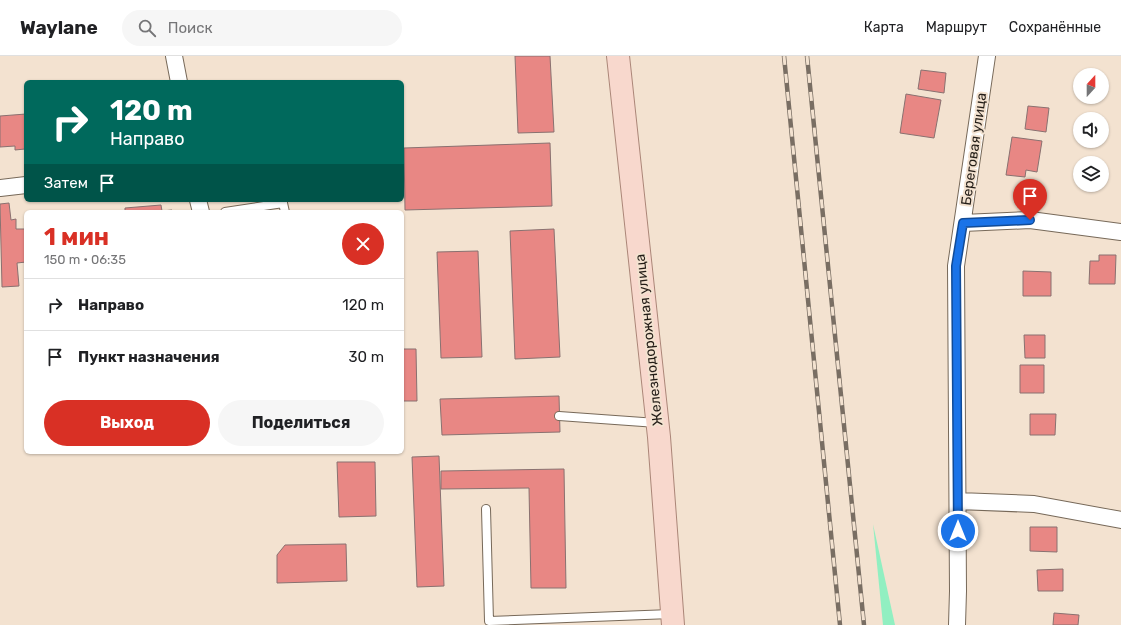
<!DOCTYPE html>
<html lang="ru">
<head>
<meta charset="utf-8">
<style>
	body { margin:0; font-family:Rubik,sans-serif; background:#f6f6f6; color:#202124; height:100vh; display:flex; flex-direction:column; font-size:15px; white-space:nowrap }
	* { box-sizing:border-box; margin:0 }
	p { font-size:13px; color:#757577 }
	.icon { flex:none; width:22px; height:22px; fill:none; stroke:currentColor; stroke-width:2; stroke-linecap:round; stroke-linejoin:round }
	.map { position:relative; flex:1; overflow:hidden }
	.sheet { position:absolute; left:24px; top:154px; width:380px; height:244px; display:flex; flex-direction:column; background:#fff; border-radius:6px; box-shadow:0 1px 3px #0004 }
	.sheet>* { flex:none }
	.banner { position:absolute; left:24px; top:24px; width:380px; height:122px; border-radius:6px; box-shadow:0 1px 3px #0004; background:#00695c; color:#fff; overflow:hidden }
	.needle { width:26px; rotate:21deg }
	.fabs { position:absolute; left:1073px; top:12px; display:grid; gap:8px }
	.fabs a { display:grid; place-items:center; width:36px; height:36px; border-radius:50%; background:#fff; box-shadow:0 1px 3px #0004; font-size:20px }
	.pin { position:absolute; display:grid; place-items:center; width:34px; height:34px; color:#fff; margin:-41px -17px; border-radius:50% 50% 50% 0; rotate:-45deg; box-shadow:0 0 4px #0007 }
	.pin .icon { rotate:45deg }
	.me { position:absolute; width:44px; margin:-22px; rotate:0deg; stroke-linejoin:round; filter:drop-shadow(0 0 3px #0008) }
	.turn { display:flex; align-items:center; gap:14px; height:84px; padding:0 20px; font-size:18px }
	.turn .icon { width:52px; height:52px; stroke-width:2.5 }
	.turn b { display:block; font-size:28px; line-height:34px }
	.then { display:flex; align-items:center; height:38px; padding:0 20px; background:#0003; gap:8px; font-size:15px }
	.round { display:grid; place-items:center; flex:none; width:42px; height:42px; border-radius:21px; background:#f6f6f6 }
	.head { display:flex; align-items:center; justify-content:space-between; height:68px; padding:0 20px }
	h1 { font-size:24px; font-weight:700; line-height:30px; color:#d93025 }
	.action { display:flex; gap:8px; margin-top:auto; padding:8px 20px }
	.action a { flex:1; height:46px; border-radius:24px; background:#d93025; color:#fff; font-size:16px; font-weight:700; line-height:46px; text-align:center }
	.action a+a { background:#f6f6f6; color:#202124 }
	ul { padding:0; list-style:none }
	li { display:flex; align-items:center; gap:12px; height:52px; padding:0 20px; border-top:1px solid #e0e0e0 }
	li div { flex:1 }
	li b { display:block; font-size:15px }
	li em { font-style:normal }
	header { display:flex; align-items:center; gap:24px; box-sizing:border-box; height:56px; padding:0 20px; background:#fff; border-bottom:1px solid #e0e0e0 }
	header strong { font-size:19px }
	nav { display:flex; gap:22px; margin-inline-start:auto; font-size:14px }
	.search { width:280px; height:36px; background:#f6f6f6; display:flex; align-items:center; gap:10px; box-sizing:border-box; padding:0 14px; border-radius:22px; color:#757577; font-size:15px }
	.map>svg:first-child { display:block }
	.green { fill:#91efc1 }
	.building { fill:#e88784; stroke:#897170 }
	.lines { fill:none; stroke-linecap:round; stroke-linejoin:round }
	.service-casing { stroke:#776959; stroke-width:10 }
	.minor-casing { stroke:#776959; stroke-width:18 }
	.primary-casing { stroke:#ab8678; stroke-width:24 }
	.service { stroke:#fff; stroke-width:8 }
	.minor { stroke:#fff; stroke-width:16 }
	.primary { stroke:#f8d8cd; stroke-width:22 }
	.rail-casing { stroke:#796e63; stroke-width:4.5 }
	.rail { stroke:#f3e2d0; stroke-width:3; stroke-dasharray:9; stroke-linecap:butt }
	.route-casing { stroke:#114b97; stroke-width:10 }
	.route { stroke:#1a73e8; stroke-width:7 }
	.labels { text-anchor:middle; dominant-baseline:central; stroke-width:4; stroke-linejoin:round; paint-order:stroke }
	.street-label { font-size:14px; fill:#231d17; stroke:#f3e2d0 }
</style>
</head>
<body>
<header>
<strong>Waylane</strong>
<div class="search"><svg class="icon" aria-label="search" viewBox="0 0 24 24"><circle cx="10" cy="10" r="6"/><path d="M15 15l6 6"/></svg>Поиск</div>
<nav><a>Карта</a><a>Маршрут</a><a>Сохранённые</a></nav>
</header>
<div class="map">
<svg width="1121" height="569" viewBox="0 0 1121 569">
	<rect width="100%" height="100%" fill="#f3e2d0"/>
	<path class="green" d="M873 468 895 569H883Z"/>
	<path class="building" d="M515 0H550L554 76 518 77Z
		M921 14 946 17 944 37 918 33Z
		M906 38 941 44 934 82 900 77Z
		M1028 50 1049 52 1046 76 1025 73Z
		M26 58 25 93 15 94V90L0 91V60Z
		M1012 81 1042 85 1037 116 1026 114 1025 121 1006 119Z
		M550 87 552 150 405 154 404 92Z
		M9 147 11 164 16 163V173H25L26 206 17 207 19 230 2 231 0 148Z
		M161 149 162 155 172 154V156H125V152Z
		M554 173 560 301 515 303 510 175Z
		M478 195 482 301 441 302 437 196Z
		M1099 199H1116L1115 228H1089L1090 205H1099Z
		M1023 215 1051 216V240H1023Z
		M1024 279H1045V302H1025Z
		M402 293H416L417 345H402Z
		M1020 309H1044V337H1020Z
		M559 340 560 376 442 379 440 343Z
		M1030 358H1056L1055 379H1030Z
		M439 400 444 530 417 531 412 401Z
		M337 406H375L376 460 339 461Z
		M564 413 566 532H531L529 432 441 433V415Z
		M1030 471H1057V496L1030 495Z
		M346 488 347 525 277 527V499L285 489Z
		M1063 513V535H1038L1037 514Z
		M1054 557 1079 559 1078 569H1053Z"/>
	<g class="lines">
		<defs>
			<path id="service" d="M283 147 285 156
				M225 156 283 147V144
				M559 360 657 367
				M486 453 489 565 671 558"/>
			<path id="minor" d="M174 0 179 26
				M0 132 26 129
				M198 144 201 156
				M963 167 1030 164 1121 176
				M958 445 1034 448 1121 464
				M957 569 958 535 956 210 987 0"/>
			<path id="primary" d="M618 0 659 381 673 569"/>
		</defs>
		<use href="#service" class="service-casing"/>
		<use href="#minor" class="minor-casing"/>
		<use href="#primary" class="primary-casing"/>
		<use href="#service" class="service"/>
		<use href="#minor" class="minor"/>
		<use href="#primary" class="primary"/>
		<defs>
			<path id="rail" d="M784 0 840 569
				M807 0 864 569"/>
		</defs>
		<use href="#rail" class="rail-casing"/>
		<use href="#rail" class="rail"/>
	</g>
	<g class="lines">
		<defs>
			<path id="route" d="M958 475 956 210 963 167 1030 164"/>
		</defs>
		<use href="#route" class="route-casing"/>
		<use href="#route" class="route"/>
	</g>
	<g class="labels">
		<g class="street-label">
			<text transform="translate(974 93) rotate(-82)">Береговая улица</text>
			<text transform="translate(649 284) rotate(-96)">Железнодорожная улица</text>
		</g>
	</g>
</svg>
<div class="fabs">
<a><svg class="needle" viewBox="-14 -14 28 28"><path d="M0-13l5 13h-10z" fill="#e53935"/><path d="M0 13l5-13h-10z" fill="#757577"/></svg></a>
<a><svg class="icon" aria-label="sound" viewBox="0 0 24 24"><path d="M4 9h4l5-4v14l-5-4H4zM17 9q2 3 0 6"/></svg></a>
<a><svg class="icon" aria-label="layers" viewBox="0 0 24 24"><path d="M12 4l9 5-9 5-9-5zM3 14l9 5 9-5"/></svg></a>
</div>
<div class="pin" style="left:1030px;top:164px;background:#d93025"><svg class="icon" aria-label="arrive" viewBox="0 0 24 24"><path d="M6 21V4h12l-3 4 3 4H6"/></svg></div>
<svg class="me" style="left:958px;top:475px" viewBox="-20 -20 40 40"><circle r="17" fill="#1a73e8" stroke="#fff" stroke-width="3"/><path d="M0-11L8 9 0 5-8 9z" fill="#fff"/></svg>
<div class="banner">
<div class="turn"><svg class="icon" aria-label="right" viewBox="0 0 24 24"><path d="M7 20v-9h11M14 6l5 5-5 5"/></svg><div><b>120 m</b>Направо</div></div>
<div class="then">Затем<svg class="icon" aria-label="arrive" viewBox="0 0 24 24"><path d="M6 21V4h12l-3 4 3 4H6"/></svg></div>
</div>
<section class="sheet">
<div class="head"><div><h1>1 мин</h1><p>150 m · 06:35</p></div><a class="round" style="background:#d93025;color:#fff"><svg class="icon" aria-label="close" viewBox="0 0 24 24"><path d="M6 6l12 12M18 6L6 18"/></svg></a></div>
<ul>
<li><svg class="icon" aria-label="right" viewBox="0 0 24 24"><path d="M7 20v-9h11M14 6l5 5-5 5"/></svg><div><b>Направо</b></div><em>120 m</em></li>
<li><svg class="icon" aria-label="arrive" viewBox="0 0 24 24"><path d="M6 21V4h12l-3 4 3 4H6"/></svg><div><b>Пункт назначения</b></div><em>30 m</em></li>
</ul>
<div class="action"><a>Выход</a><a>Поделиться</a></div>
</section>
</div>
</body>
</html>
